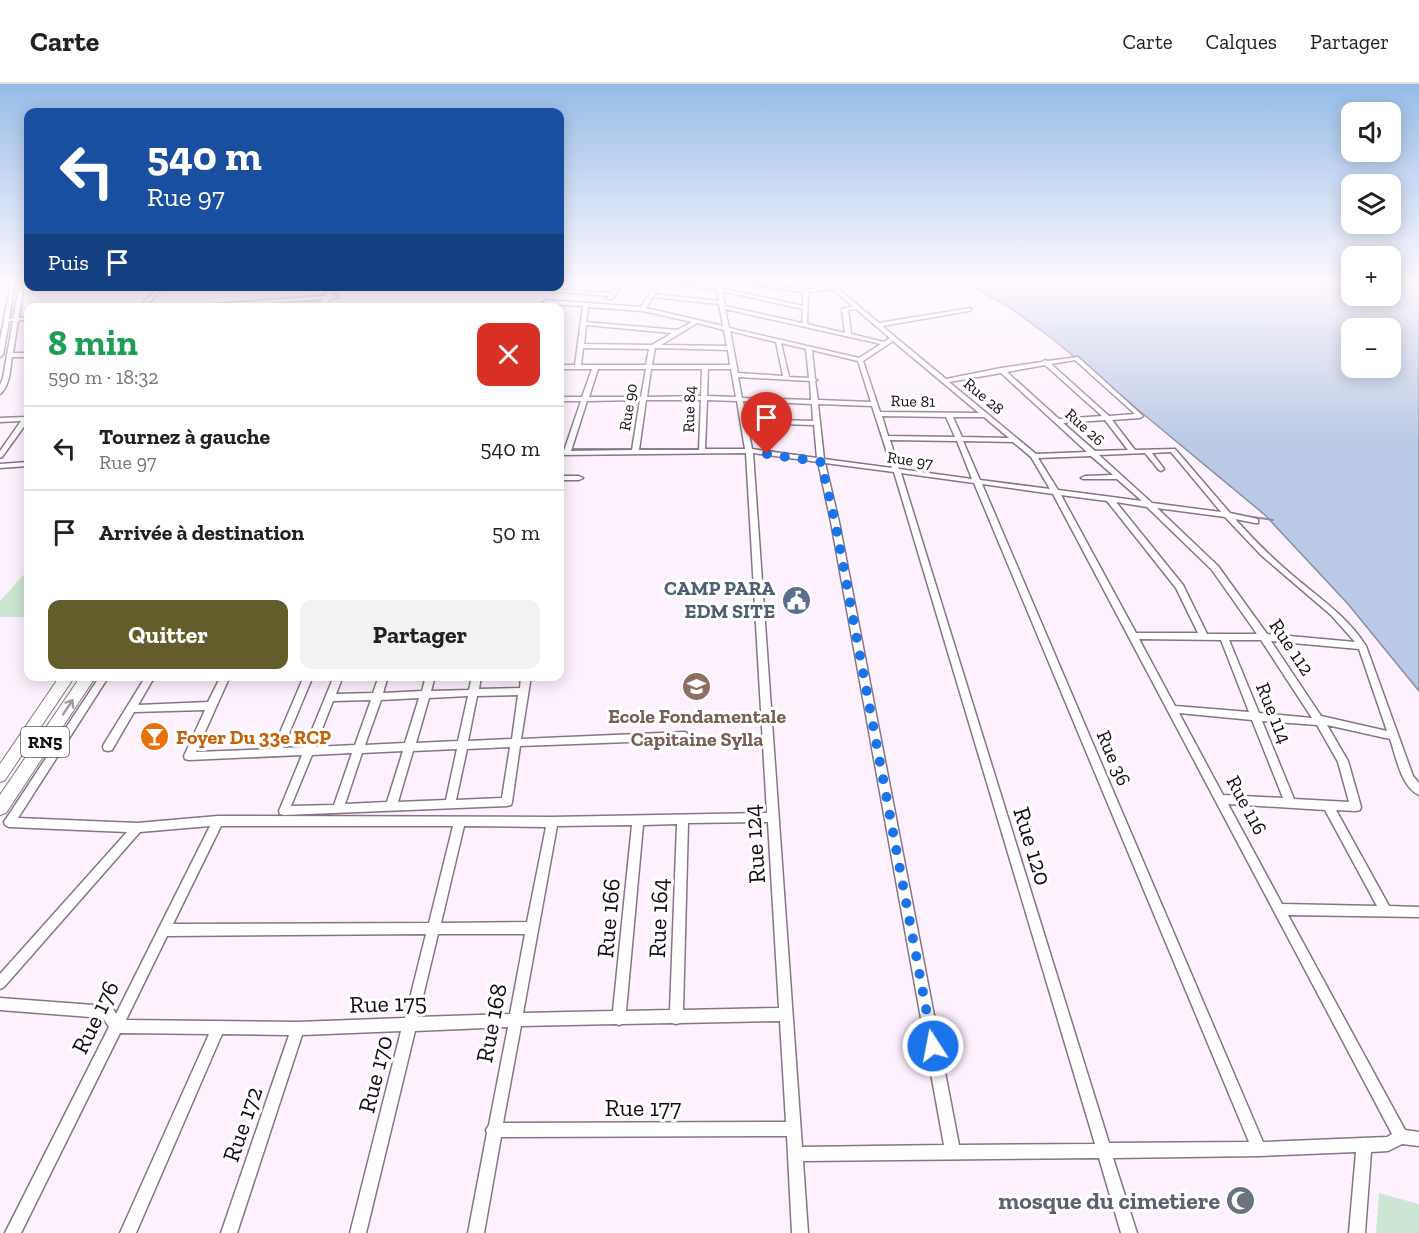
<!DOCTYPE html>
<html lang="fr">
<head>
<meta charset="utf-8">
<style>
	body { margin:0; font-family:"Zilla Slab",serif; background:#f2f2f2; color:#202124; height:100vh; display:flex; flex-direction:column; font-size:22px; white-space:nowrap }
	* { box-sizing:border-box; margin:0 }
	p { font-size:20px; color:#757577 }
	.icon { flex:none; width:33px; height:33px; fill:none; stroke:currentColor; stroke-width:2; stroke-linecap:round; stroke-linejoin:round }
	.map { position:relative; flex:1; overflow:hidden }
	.sheet { position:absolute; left:24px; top:219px; width:540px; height:378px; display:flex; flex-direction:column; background:#fff; border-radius:12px; box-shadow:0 3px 15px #0003 }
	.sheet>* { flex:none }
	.hud { position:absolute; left:24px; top:24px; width:540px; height:183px; border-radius:12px; box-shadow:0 3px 15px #0003; background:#1a4fa0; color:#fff; overflow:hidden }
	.tools { position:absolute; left:1341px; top:18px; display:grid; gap:12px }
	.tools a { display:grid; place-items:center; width:60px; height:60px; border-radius:12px; background:#fff; box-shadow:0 3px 15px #0003; font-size:30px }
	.pin { position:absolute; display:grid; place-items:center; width:51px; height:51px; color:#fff; margin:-62px -26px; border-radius:50% 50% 50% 0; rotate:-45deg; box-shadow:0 0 6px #0007 }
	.pin .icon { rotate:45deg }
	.me { position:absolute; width:66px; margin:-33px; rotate:349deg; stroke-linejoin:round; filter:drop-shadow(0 0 4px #0008) }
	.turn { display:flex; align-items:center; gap:21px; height:126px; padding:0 24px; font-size:27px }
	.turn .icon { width:78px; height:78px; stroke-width:2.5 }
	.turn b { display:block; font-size:42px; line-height:51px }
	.then { display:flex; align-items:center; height:57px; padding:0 24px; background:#0003; gap:12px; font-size:22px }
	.round { display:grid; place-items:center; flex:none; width:63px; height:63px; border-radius:12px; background:#f2f2f2 }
	.summary { display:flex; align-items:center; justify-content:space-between; height:102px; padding:0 24px }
	h1 { font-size:36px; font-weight:700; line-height:45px; color:#1e9e55 }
	.button { display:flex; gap:12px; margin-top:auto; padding:12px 24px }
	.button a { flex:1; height:69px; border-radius:12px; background:#625d2a; color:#fff; font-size:24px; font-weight:700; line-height:69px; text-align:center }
	.button a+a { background:#f2f2f2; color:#202124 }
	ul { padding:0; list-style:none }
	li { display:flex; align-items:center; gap:18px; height:84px; padding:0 24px; border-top:2px solid #e0e0e0 }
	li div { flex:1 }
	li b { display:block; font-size:22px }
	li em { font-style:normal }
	header { display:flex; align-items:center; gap:36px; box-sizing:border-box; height:84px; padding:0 30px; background:#fff; border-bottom:2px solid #e0e0e0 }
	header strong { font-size:28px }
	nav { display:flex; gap:33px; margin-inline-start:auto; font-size:21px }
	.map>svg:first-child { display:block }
	.green { fill:#cde6d3 }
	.water { fill:#bac9e5; stroke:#8890a6; stroke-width:1.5; fill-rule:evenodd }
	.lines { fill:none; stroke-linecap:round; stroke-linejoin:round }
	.stream-far1 { stroke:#8890a6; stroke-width:1.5 }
	.stream { stroke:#8890a6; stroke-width:2 }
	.minor-casing { stroke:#877486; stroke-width:3 }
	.highway-casing { stroke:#877486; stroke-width:2 }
	.minor { fill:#fff; fill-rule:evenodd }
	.highway { fill:#fff; fill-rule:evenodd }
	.oneway { stroke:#a19ea0 }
	.route { stroke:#1a73e8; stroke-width:10; stroke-dasharray:0 18 }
	.labels { text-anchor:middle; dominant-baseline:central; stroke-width:6; stroke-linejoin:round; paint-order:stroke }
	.far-street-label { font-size:16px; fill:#130c12; stroke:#fff }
	.shield { fill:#fff; stroke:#5a5559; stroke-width:1.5 }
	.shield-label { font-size:18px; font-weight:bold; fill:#130c12 }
	.service-label { font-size:20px; font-weight:bold; fill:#4e5e75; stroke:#fff; text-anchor:end }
	.street-label { font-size:20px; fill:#130c12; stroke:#fff }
	.education-label { font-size:20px; font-weight:bold; fill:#785e54; stroke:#fff }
	.food-label { font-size:20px; font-weight:bold; fill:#c56008; stroke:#fff; text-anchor:start }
	.near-street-label { font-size:24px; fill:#130c12; stroke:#fff }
	.near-worship-label { font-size:24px; font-weight:bold; fill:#5b616d; stroke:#fff; text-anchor:end }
</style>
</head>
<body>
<header>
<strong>Carte</strong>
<nav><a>Carte</a><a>Calques</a><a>Partager</a></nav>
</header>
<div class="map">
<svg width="1419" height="1149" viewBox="0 0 1419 1149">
	<rect width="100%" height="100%" fill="#fef1fe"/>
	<path class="green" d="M28 486V533H0V517Z
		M1379 1109 1419 1120V1149H1376Z"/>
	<path class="water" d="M966 199H1351L1352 212H1390L1391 199H1419V607L1348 520 1265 431 1054 256 1009 223ZM1352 244H1390V284H1352Z"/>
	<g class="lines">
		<path class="stream-far1" d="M322 210 327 202
			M313 224 318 216"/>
		<path class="stream" d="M560 365H752L889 384
			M1238 431 1273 436"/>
		<defs>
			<path id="minor" d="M11 199H15L9 235 13 234 20 199H24L19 234 28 233V235L18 237 13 269H28V273H12C10 285 10 302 0 310V301L3 294 13 237H9L3 271 0 273V256Z
				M618 199H622L615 212 610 216 607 214 609 212 549 207 547 206 549 205 611 209Z
				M656 199H660L654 210 719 217 717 206 667 199H679L716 203V199H720L721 204 803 222V208L745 200 749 199 806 206 829 202 826 199H831L879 239 971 224V226L969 227 882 242 946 295 1001 284 1042 278 1045 276 1048 277 1078 273 1143 332 1140 334 1112 336 1135 366 1175 365 1230 429 1258 435V439H1255L1235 435C1253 455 1272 474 1292 491 1318 513 1347 532 1366 562L1413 692 1419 699V711C1401 703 1396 672 1390 655L1327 641 1348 677 1361 723 1360 726 1356 727 1336 726 1389 822 1419 823V833L1288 831 1405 1046 1419 1048V1062L1402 1060 1388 1067 1371 1068 1365 1149H1349L1356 1068 1259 1072 1113 1074 1137 1149H1121L1099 1074 803 1077 808 1149H792L787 1052 501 1053 484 1149H468L487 1049 486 1046 489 1041 508 943 415 947 366 1149H350L401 947 302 951 237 1149H221L289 951 222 950 136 1149H120L209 950 120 949 21 1149H5L109 943 103 934 0 926V914L107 922 112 923 116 930 210 742 140 748 4 903 0 905V890L127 748 9 743 5 741 4 738 100 592H109L18 734 137 739 218 732 552 733 767 729 746 369 560 371V367H564L581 317H560V313H582L592 285H560V281H575L583 222 546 220 543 218 546 216 641 223ZM832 205 853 222 842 225 845 249 807 240 808 208ZM722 207 803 225 802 239 725 222ZM653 213 719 220 723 242 646 224ZM588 223 643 227 692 238 677 246 586 238ZM725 225 881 260 859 274 729 244ZM856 225 890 254 884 258 851 250 848 226ZM697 239 724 246 727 262 661 261ZM586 241 672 249 652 261 584 260ZM730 247 776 258 783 292 738 289ZM893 257 979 329 880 328 863 277ZM781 259 806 265 809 294 789 293ZM583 264 649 265 646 281H581ZM655 264 728 266 730 281H652ZM812 266 858 277 871 318 818 316 815 297 817 296 815 295ZM1075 276 1135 330 1109 332 1051 280ZM1045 281 1102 332 1059 335 1007 288ZM598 285H646L641 313H589ZM651 285H702L701 312 647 313ZM708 285H731L736 313 707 312ZM1001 289 1087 368 1036 370 949 298ZM738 293 810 297 811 316 742 314ZM640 316 632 366 571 367 587 317ZM646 316H701L699 366H639ZM707 316 737 317 745 365H705ZM743 317 812 320 813 337 746 335ZM818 320 872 322 892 384 824 375ZM882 332 946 333 955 353 888 352ZM953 333H984L1009 354 962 353ZM1105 336 1128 366 1095 367 1063 339ZM747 339 814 341 817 374 752 365ZM890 356 957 357 972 395 899 385ZM963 357 1013 358 1031 373 1050 405 980 396ZM1171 368 1221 428 1152 419 1099 371 1145 369 1159 386 1161 387 1164 385 1152 369ZM753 369 818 378 831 438 944 1061 802 1063ZM1091 372 1113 391 1085 392 1081 394 1083 395H1117L1142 417 1058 406 1038 374ZM825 379 894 388 1095 1060 959 1061 839 438ZM901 389 974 399 1249 1058 1109 1059ZM982 400 1053 410 1392 1050 1387 1053 1263 1058ZM1061 411 1107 417 1176 504 1198 549H1136ZM1116 418 1147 423 1212 486 1257 550H1207L1183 501ZM1157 424 1225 433 1261 471 1331 531 1355 558 1267 550 1218 482ZM1139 555 1221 556 1249 628 1175 622ZM1229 556H1261L1312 634 1259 629ZM1271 557 1359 565 1387 647 1321 632ZM1179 629 1252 636 1283 714 1223 711ZM1262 637 1317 641 1338 678 1349 718 1294 715ZM1228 720 1325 726 1377 822 1282 820ZM768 738 779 924 683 926 688 739ZM677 740 670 926 626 927 643 741ZM632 741 613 927 523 929 557 742ZM221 742H453L429 839 173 840ZM464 742 546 743 527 838 441 839ZM426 850 405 934 298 938 126 936 167 852ZM438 850H525L510 930 418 933ZM780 937 786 1038 503 1039 521 942 616 940 619 941 622 940 672 939 676 940 680 939Z
				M159 202H164L144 224H139Z
				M336 211 339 213 338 214 197 224H163Z
				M28 330V337L2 373 0 374V367L21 337 0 338V334L24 333Z
				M28 378V382L0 384V380Z
				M560 392H579L583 394 579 396H560Z
				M146 592H155L138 621 208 618 221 592H230L196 668 273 665 304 592H313L283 664 305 663 334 592H343L336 610 373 609 379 592H388L383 609 422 607 426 592H435L431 607 469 606 472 592H481L479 605 520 604 521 592H531L521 655 684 648 687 649 689 652 687 655 684 656 520 662 512 718 511 721 507 722 284 731 280 730 279 727 302 671 189 676 185 675 184 672 205 626 134 628 112 666 108 667 104 666 103 663 104 660ZM518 611 512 655 468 657 477 612ZM468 612 458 657 416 659 429 614ZM419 614 405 659 365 661 381 616ZM371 616 355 661 315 663 333 617ZM510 663 502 714 456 716 467 665ZM457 665 446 716 398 718 413 667ZM403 667 387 718 345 720 362 669ZM352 669 334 721 291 722 312 671Z"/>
			<path id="highway" d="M331 202H338L326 224H318Z
				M60 592H75L5 696 0 698V680Z
				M81 592H96L6 729 0 731V711Z"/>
		</defs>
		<use href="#minor" class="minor-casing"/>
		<use href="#highway" class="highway-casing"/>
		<use href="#minor" class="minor"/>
		<use href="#highway" class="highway"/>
	</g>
	<defs><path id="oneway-shaft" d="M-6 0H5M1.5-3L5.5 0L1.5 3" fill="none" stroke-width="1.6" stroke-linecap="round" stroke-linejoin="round" transform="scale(1.5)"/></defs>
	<use class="oneway" href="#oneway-shaft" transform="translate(68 623) rotate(-56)"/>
	<linearGradient id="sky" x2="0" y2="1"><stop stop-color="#95bce7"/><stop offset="0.55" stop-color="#fff9ff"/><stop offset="1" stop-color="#fff9ff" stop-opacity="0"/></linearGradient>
	<rect width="1419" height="360" fill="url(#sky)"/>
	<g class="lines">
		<path class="route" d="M767 370 821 378 835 438 933 962"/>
	</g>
	<defs>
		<symbol id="civic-disc" viewBox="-11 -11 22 22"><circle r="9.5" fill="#5c6f8a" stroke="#fff"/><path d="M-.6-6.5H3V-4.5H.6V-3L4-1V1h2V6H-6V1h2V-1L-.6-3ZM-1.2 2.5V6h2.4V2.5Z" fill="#fff"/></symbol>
		<symbol id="school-disc" viewBox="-11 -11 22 22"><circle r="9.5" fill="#8d6e63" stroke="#fff"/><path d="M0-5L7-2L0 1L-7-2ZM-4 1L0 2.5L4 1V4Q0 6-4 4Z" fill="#fff"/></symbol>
		<symbol id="bar-disc" viewBox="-11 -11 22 22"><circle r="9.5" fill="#e8710a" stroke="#fff"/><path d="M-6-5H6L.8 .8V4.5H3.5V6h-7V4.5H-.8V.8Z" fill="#fff"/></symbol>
		<symbol id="mosque-disc" viewBox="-11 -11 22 22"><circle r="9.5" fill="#6b7280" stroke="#fff"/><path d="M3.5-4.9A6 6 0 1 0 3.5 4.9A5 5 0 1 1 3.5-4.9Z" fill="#fff"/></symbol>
	</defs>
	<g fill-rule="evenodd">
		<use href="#civic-disc" x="780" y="500" width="33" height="33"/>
		<use href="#school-disc" x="680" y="586" width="33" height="33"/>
		<use href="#bar-disc" x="138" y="636" width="33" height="33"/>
		<use href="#mosque-disc" x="1224" y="1100" width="33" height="33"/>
	</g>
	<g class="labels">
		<g class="far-street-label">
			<text transform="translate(984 312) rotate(40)">Rue 28</text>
			<text transform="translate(913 317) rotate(1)">Rue 81</text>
			<text transform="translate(628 323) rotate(-81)">Rue 90</text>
			<text transform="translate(689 325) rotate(-88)">Rue 84</text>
			<text transform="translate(1085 343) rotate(42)">Rue 26</text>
			<text transform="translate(910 376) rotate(8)">Rue 97</text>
		</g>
		<rect class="shield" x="21" y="643" width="48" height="30" rx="4.5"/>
		<g class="shield-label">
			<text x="45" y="658">RN5</text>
		</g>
		<g class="service-label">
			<text x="775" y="504">CAMP PARA<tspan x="775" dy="23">EDM SITE</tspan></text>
		</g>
		<g class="street-label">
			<text transform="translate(1292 563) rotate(56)">Rue 112</text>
			<text transform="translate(1274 629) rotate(68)">Rue 114</text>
			<text transform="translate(1114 674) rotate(67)">Rue 36</text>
			<text transform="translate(1247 721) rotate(62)">Rue 116</text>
		</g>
		<g class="education-label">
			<text x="697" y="632">Ecole Fondamentale<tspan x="697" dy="23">Capitaine Sylla</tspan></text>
		</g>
		<g class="food-label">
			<text x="176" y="653">Foyer Du 33e RCP</text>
		</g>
		<g class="near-street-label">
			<text transform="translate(754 760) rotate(-94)">Rue 124</text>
			<text transform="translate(1033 762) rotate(73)">Rue 120</text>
			<text transform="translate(608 834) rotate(-85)">Rue 166</text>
			<text transform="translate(658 834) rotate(-88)">Rue 164</text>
			<text transform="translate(388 919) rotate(-2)">Rue 175</text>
			<text transform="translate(95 933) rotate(-64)">Rue 176</text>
			<text transform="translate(491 939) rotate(-79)">Rue 168</text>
			<text transform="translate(375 990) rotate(-76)">Rue 170</text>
			<text x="643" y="1023">Rue 177</text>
			<text transform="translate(242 1040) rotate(-71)">Rue 172</text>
		</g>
		<g class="near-worship-label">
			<text x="1220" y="1116">mosque du cimetiere</text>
		</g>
	</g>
</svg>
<div class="tools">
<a><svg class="icon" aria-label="sound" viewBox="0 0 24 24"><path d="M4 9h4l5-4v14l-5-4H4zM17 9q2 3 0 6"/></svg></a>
<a><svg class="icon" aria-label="layers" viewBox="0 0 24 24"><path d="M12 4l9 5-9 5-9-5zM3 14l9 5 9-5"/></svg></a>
<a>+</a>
<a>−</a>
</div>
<div class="pin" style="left:767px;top:370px;background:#d93025"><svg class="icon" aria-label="arrive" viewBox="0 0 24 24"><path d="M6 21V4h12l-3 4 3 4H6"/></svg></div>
<svg class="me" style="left:933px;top:962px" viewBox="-20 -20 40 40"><circle r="17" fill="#1a73e8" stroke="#fff" stroke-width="3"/><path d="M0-11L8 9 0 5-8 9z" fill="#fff"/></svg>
<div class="hud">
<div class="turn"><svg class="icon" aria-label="left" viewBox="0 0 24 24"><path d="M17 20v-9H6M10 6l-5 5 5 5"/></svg><div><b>540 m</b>Rue 97</div></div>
<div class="then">Puis<svg class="icon" aria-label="arrive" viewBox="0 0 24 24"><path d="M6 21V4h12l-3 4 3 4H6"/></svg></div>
</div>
<section class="sheet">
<div class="summary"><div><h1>8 min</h1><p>590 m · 18:32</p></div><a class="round" style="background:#d93025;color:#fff"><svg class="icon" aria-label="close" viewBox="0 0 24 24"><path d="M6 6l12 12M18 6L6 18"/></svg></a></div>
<ul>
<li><svg class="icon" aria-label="left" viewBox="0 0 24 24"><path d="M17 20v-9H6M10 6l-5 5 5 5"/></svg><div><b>Tournez à gauche</b><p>Rue 97</p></div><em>540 m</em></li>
<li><svg class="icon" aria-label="arrive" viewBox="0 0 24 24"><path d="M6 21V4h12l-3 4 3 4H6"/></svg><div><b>Arrivée à destination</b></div><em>50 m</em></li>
</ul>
<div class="button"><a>Quitter</a><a>Partager</a></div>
</section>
</div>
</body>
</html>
